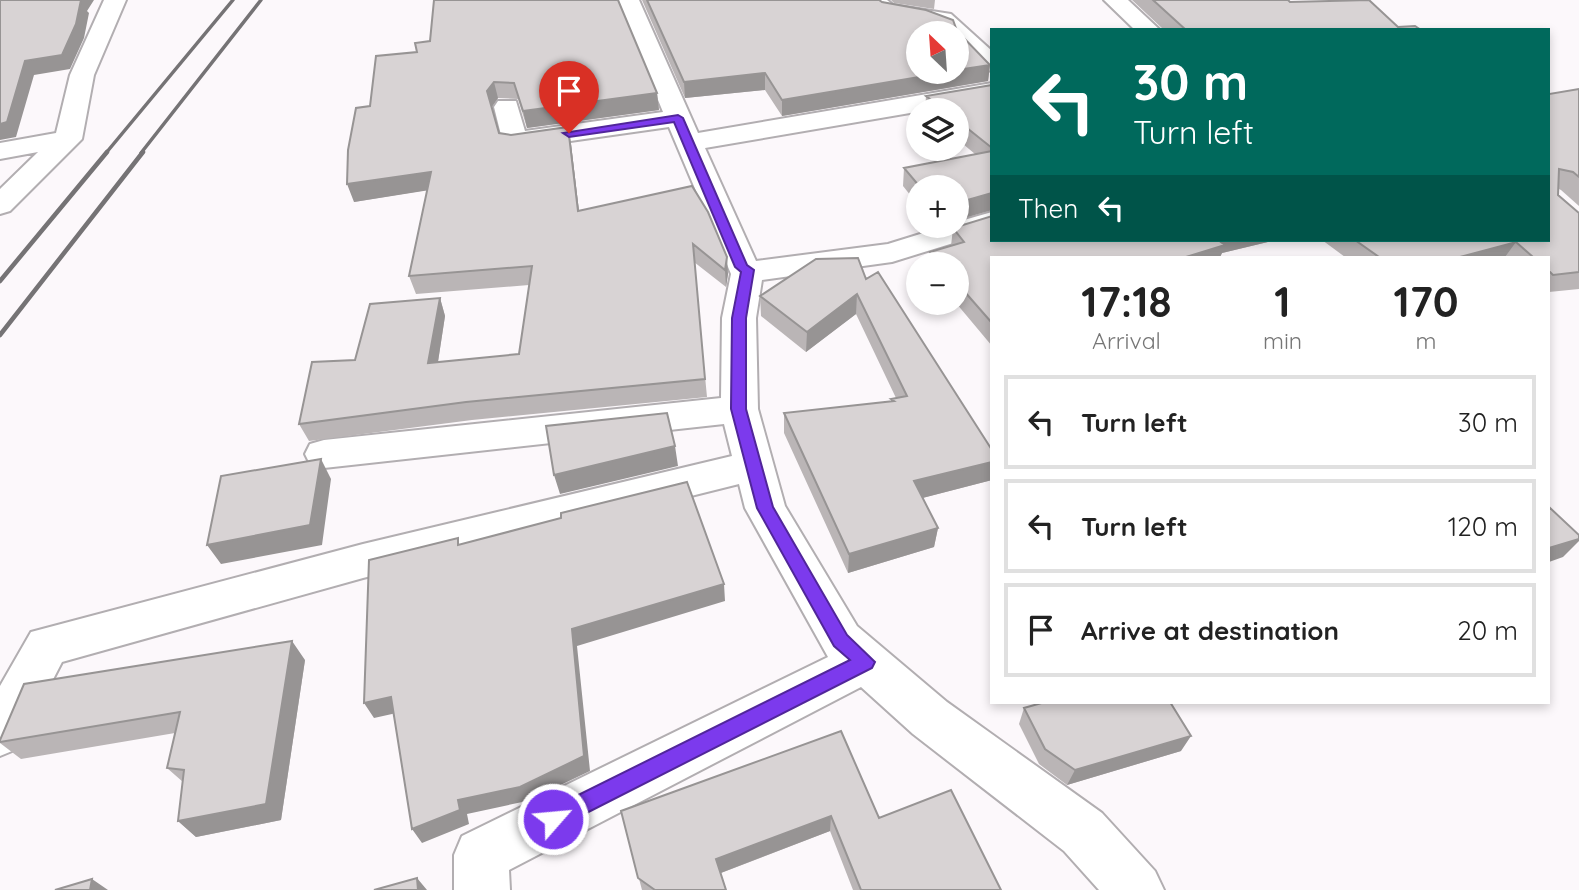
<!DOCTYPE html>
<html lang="en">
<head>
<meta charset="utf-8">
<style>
	body { margin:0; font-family:Quicksand,sans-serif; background:#f6f6f6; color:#222; height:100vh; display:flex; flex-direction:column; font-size:26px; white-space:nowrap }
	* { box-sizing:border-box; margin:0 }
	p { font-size:23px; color:#767676 }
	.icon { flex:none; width:38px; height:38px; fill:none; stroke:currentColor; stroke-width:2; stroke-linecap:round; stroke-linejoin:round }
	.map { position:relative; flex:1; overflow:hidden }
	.panel { position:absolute; left:990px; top:256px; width:560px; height:448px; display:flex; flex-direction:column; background:#fff; border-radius:0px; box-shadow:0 4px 10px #0003 }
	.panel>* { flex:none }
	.top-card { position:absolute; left:990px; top:28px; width:560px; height:214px; border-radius:0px; box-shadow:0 4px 10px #0003; background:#00695c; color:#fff; overflow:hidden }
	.needle { width:46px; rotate:335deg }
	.buttons { position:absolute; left:906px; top:21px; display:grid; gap:14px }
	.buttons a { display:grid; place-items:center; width:63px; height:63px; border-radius:50%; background:#fff; box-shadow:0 4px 10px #0003; font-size:35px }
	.pin { position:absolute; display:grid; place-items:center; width:60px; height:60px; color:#fff; margin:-72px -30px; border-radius:50% 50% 50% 0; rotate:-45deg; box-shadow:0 0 7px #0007 }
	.pin .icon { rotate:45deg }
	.me { position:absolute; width:77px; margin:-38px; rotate:63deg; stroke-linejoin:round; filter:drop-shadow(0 0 5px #0008) }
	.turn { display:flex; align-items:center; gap:24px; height:147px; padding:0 28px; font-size:32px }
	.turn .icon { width:91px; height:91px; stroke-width:2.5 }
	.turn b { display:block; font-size:49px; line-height:60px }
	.then { display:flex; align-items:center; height:66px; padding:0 28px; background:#0003; gap:14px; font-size:26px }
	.eta { display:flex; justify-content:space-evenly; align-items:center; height:119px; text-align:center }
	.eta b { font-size:42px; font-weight:700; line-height:49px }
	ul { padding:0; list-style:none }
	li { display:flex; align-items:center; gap:21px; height:94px; margin:0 14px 10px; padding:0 14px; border:4px solid #e0e0e0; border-radius:0px }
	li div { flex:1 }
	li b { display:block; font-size:26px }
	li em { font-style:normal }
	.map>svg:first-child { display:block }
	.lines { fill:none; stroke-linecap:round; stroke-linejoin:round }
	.minor-casing { stroke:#b2aeb1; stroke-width:4 }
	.minor { fill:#fff; fill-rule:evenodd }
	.rail-far1 { stroke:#757375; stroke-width:3.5 }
	.rail { stroke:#757375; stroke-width:4.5 }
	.wall { fill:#bab5b6 }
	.shaded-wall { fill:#979494 }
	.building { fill:#d8d3d4; stroke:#979494; stroke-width:2 }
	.route { fill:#7c3aed; stroke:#51269a; stroke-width:2 }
</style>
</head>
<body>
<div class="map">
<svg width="1579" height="890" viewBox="0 0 1579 890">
	<rect width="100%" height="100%" fill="#fcf8fb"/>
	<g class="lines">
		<defs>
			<path id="minor" d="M104 0H126L94 75 82 139 10 211 0 214V189L38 152 0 159V143L56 133 70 75Z
				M617 0H639L698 133 992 83V99L705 148 756 261 888 244 946 226H957V222L992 212V231L892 262 762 280 756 318 758 409 785 506 857 626 947 702 1102 813 1155 871 1164 890H1099L1064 851 913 734 861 687 509 870 510 890H454V855L462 836 828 657 745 508 739 484 363 578 62 662 17 749 0 756V686L31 632 363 544 732 456 724 424 324 468 310 464 305 454 310 444 324 440 721 398 722 318 731 274 669 127 514 149 504 147 494 107 498 101H516L525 131 663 112Z
				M863 0H887L893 5 951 14 992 51V71L983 69 957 45V33H945C922 11 884 30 863 0Z
				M1104 0H1128L1160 30H1135Z"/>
		</defs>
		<use href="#minor" class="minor-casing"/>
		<use href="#minor" class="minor"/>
		<path class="rail-far1" d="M106 153 233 0
			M141 153 261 0"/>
		<path class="rail" d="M0 281 107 152
			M0 335 143 152"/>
	</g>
	<path class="wall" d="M642 0H879L957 31 990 65 988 81 782 116 765 90 685 98Z
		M891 0H935L934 9 894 3Z
		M1132 0H1288L1290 2 1398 27 1421 30H1164Z
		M417 52 657 93 659 110 527 128 518 99 498 98 492 107 499 133 571 144 579 211 692 186 728 274 726 287 694 262 707 397 472 420 309 441 299 424 355 360 440 298 445 316 438 362 519 354 529 285 416 294 409 276 427 190 354 202 370 106Z
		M992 85V210L957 220V187H919V206L903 186 904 168 975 154 957 139V110H925L926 96Z
		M1579 89V206L1561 190 1559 189 1558 195 1579 213V289L1549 292V257H1345L1322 240H1549V94Z
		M953 228 992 240H1276L1222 253 1220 257H992V346L956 303H957V264H929L930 252 951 246Z
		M866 279 992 450V480L922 498 938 528 934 547 848 573 784 433V413L891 402V399L896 398 856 314 806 352 761 316 760 296Z
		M305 660 281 820 196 837 178 821 183 782 167 768 175 733 21 759 0 743V740Z
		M1024 708 1181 751 1067 785 1039 764 1019 724Z
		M621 811 879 818 1001 890H853L830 831 721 873 726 890H642Z"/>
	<path class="shaded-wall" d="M79 0H94L87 11 89 13 84 38 70 69 34 75 16 137 0 140V124L25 61Z
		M990 65 988 81 782 116V100L949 72H957V70Z
		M765 73V90L685 98 684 82Z
		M494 82 498 98 491 108 487 91Z
		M657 93 659 110 527 128 523 111Z
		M568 127 571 144 581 228 578 211Z
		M431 172 436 189 354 202 347 184Z
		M992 193V210L957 220V203Z
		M1214 240H1276L1222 253 1220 257H1186Z
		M1516 242 1505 257H1460Z
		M727 257 728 274 726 287 725 270Z
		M857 294 856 314 806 352 807 332Z
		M440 298 445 316 435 381 428 363Z
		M675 446 678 466 560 494 554 475Z
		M321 459 331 479 322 545 221 564 207 545Z
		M992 462V480L911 501 914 481Z
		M938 528 934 547 848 573 849 554Z
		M1579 539V541L1563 557 1549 562V548Z
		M724 584 725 601 577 646 590 771 527 801 467 814 469 824 422 843 412 829 458 800 572 629Z
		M292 641 305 660 281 820 196 837 178 821Z
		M391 697 401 712 374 718 364 703Z
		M1191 736 1181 751 1067 785 1075 770Z
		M831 816 830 831 718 874 716 859Z
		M417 878 427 890H418Z
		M92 879 108 890H90Z"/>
	<path class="building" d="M0 0H81L76 24 62 55 25 61 7 122 0 124Z
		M434 0H618L657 93 523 111 514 83 494 82 487 91 499 133 511 135 568 127 578 211 692 186 708 212 727 257 725 270 693 244 705 379 466 402 299 424 312 362 355 360 370 304 440 298 428 363 519 354 532 266 409 276 431 172 347 184 348 150 356 108 370 106 376 56 417 52 415 43 430 41Z
		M647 0H879L882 2 926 10 953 20 957 31 990 65 957 70V33H919V72H949L782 100 765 73 684 82Z
		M1153 0H1288L1290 2 1369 0 1398 27 1415 26 1421 30H1186Z
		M992 85V148L957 120V110H945L926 96Z
		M1579 89V177L1573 172 1559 169 1558 195 1579 213V272L1553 275 1549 271V257H1533L1516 242 1460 257H1379L1355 240H1549V94Z
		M992 151V193L957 203V187H920L904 168Z
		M992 216V240H1218L1225 245 1186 257H992V323L957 283V264H941L930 252 964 242 953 228Z
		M858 258 866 279 878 272 992 450V462L914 481 938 528 849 554 784 413 894 401 891 399 907 396 857 294 807 332 760 296 816 259Z
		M667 413 675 446 554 475 546 426Z
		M321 459 310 525 207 545 221 476Z
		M687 482 724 584 572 629 584 756 520 787 458 800 460 810 412 829 391 697 364 703 369 560 458 538V545L561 518V513Z
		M1549 507 1579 535V539L1549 548Z
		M292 641 266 804 178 821 184 770 167 768 180 712 0 742V740L24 684Z
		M1045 702H1170L1191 736 1075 770 1045 749 1024 708Z
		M841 731 879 818 951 790 1001 890H861L831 816 716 859 726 890H655L638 878 621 811Z
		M417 878 418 890H374Z
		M92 879 90 890H55Z"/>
	<path class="route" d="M678 115 683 118 747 265 754 270 746 318V409L773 507 847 635 875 662 872 668 553 830 546 826 543 819 546 811 850 660 834 646 757 508 731 409 732 318 741 272 735 267 674 122 569 137 563 133Z"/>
</svg>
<div class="buttons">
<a><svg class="needle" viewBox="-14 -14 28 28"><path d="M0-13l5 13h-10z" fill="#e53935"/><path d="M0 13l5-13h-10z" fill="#767676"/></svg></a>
<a><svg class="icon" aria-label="layers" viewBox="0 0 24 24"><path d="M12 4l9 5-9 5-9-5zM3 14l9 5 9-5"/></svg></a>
<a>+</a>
<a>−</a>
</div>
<div class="pin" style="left:569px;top:133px;background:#d93025"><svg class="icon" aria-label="arrive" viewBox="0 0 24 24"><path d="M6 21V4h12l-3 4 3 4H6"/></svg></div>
<svg class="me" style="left:553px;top:819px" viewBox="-20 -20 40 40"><circle r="17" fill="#7c3aed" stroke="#fff" stroke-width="3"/><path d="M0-11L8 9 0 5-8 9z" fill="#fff"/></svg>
<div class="top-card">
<div class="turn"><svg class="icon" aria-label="left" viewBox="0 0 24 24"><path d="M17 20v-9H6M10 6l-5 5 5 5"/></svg><div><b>30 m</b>Turn left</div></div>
<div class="then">Then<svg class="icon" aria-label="left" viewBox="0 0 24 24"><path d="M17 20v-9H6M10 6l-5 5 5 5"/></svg></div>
</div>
<section class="panel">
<div class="eta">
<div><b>17:18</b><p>Arrival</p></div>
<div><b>1</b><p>min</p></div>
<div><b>170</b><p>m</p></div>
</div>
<ul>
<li><svg class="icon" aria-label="left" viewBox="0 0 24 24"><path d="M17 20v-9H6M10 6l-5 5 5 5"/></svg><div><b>Turn left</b></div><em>30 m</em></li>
<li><svg class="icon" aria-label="left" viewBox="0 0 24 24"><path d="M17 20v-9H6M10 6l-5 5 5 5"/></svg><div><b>Turn left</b></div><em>120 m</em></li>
<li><svg class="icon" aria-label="arrive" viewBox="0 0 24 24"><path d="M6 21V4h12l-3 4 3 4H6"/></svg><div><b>Arrive at destination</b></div><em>20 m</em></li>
</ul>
</section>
</div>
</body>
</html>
